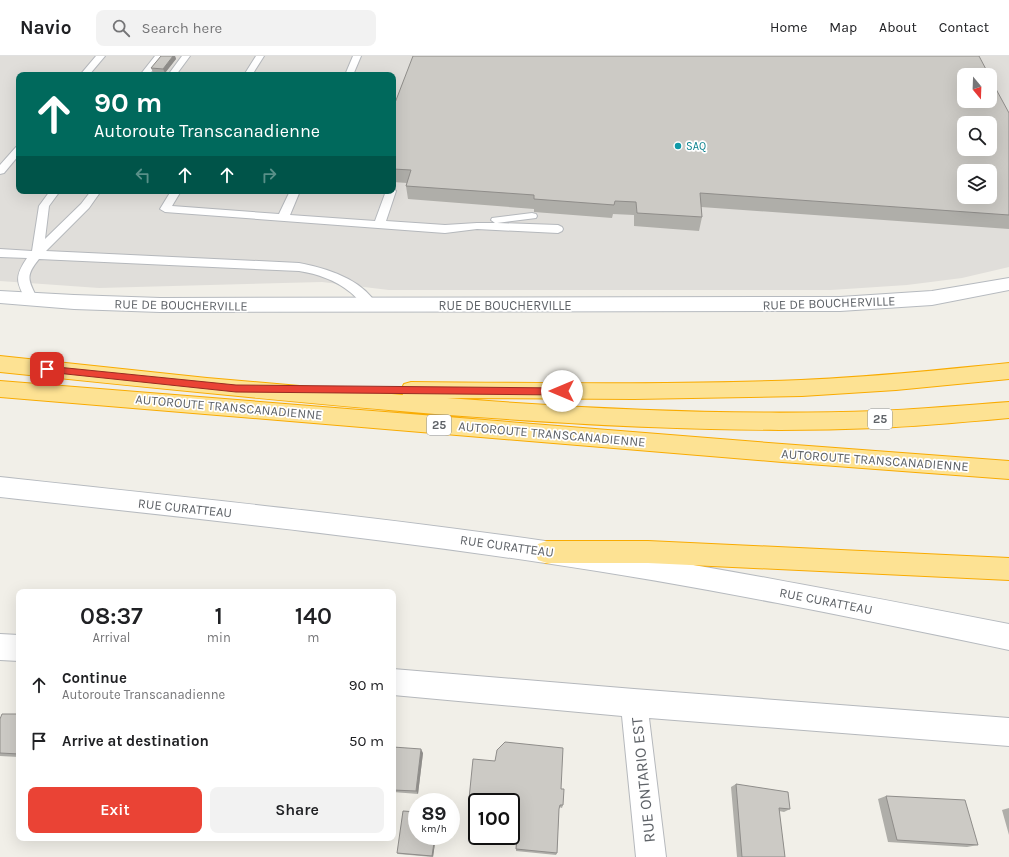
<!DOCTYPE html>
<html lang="en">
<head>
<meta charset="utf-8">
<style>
	body { margin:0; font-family:Karla,sans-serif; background:#f2f2f2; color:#202124; height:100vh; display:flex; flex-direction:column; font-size:15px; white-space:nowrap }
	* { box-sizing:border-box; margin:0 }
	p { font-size:13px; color:#757577 }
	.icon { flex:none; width:22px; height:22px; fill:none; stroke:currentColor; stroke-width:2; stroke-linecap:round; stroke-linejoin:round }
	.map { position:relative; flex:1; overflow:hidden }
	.sheet { position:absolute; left:16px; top:533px; width:380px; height:252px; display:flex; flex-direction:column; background:#fff; border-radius:8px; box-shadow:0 4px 16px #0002 }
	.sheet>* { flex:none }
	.guide { position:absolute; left:16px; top:16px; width:380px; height:122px; border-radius:8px; box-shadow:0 4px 16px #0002; background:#00695c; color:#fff; overflow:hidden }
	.needle { width:26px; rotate:161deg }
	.tools { position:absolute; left:957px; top:12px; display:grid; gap:8px }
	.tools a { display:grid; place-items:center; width:40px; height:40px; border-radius:8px; background:#fff; box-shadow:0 4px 16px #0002; font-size:20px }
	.speed { position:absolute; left:408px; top:737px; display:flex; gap:8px; font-size:20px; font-weight:700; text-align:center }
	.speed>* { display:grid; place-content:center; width:52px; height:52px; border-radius:50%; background:#fff; box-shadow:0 4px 16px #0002; line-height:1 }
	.speed small { font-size:10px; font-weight:400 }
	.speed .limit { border:2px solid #111; border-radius:6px; background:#fff; color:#111 }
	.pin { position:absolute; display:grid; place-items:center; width:34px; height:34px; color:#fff; margin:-17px; border-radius:8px; box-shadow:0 2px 6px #0006 }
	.me { position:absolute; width:44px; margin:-22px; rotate:270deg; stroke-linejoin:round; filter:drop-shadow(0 0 3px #0008) }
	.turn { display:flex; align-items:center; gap:14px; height:84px; padding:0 12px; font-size:18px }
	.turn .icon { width:52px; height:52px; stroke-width:2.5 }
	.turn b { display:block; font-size:28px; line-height:34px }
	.lanes { display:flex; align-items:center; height:38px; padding:0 12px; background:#0003; justify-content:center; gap:20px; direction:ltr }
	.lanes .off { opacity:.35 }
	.eta { display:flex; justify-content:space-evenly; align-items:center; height:68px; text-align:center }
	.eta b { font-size:24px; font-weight:600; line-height:28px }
	.action { display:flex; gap:8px; margin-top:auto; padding:8px 12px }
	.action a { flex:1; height:46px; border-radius:8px; background:#ea4335; color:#fff; font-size:16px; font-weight:600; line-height:46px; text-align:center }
	.action a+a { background:#f2f2f2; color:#202124 }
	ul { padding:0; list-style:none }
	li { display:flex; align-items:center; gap:12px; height:56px; padding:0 12px }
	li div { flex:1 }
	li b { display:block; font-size:15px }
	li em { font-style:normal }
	header { display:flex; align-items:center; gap:24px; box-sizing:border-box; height:56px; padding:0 20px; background:#fff; border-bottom:1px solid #e0e0e0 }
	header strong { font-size:19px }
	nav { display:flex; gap:22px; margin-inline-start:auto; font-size:14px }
	.search { width:280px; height:36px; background:#f2f2f2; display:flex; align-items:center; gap:10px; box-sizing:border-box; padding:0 14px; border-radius:8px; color:#757577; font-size:15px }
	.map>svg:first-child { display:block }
	.industrial { fill:#e0deda; fill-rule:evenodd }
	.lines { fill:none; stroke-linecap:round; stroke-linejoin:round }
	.service-casing { stroke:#b5b8bc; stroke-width:2 }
	.minor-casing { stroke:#b5b8bc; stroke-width:2 }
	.secondary-casing { stroke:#b6babf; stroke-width:2 }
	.motorway-casing { stroke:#f9ab00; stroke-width:2 }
	.service { fill:#fff; fill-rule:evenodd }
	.minor { fill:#fff; fill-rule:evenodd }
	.secondary { fill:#fff; fill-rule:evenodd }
	.motorway { fill:#fde293; fill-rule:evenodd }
	.wall { fill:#afaea9 }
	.shaded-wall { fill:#8f8d8a }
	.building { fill:#cccac5; stroke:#8f8d8a; fill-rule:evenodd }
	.route { fill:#ea4335; stroke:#982c22 }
	.culture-dot { fill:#0f9aa8; stroke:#fff; stroke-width:1.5 }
	.labels { text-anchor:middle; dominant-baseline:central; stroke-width:3.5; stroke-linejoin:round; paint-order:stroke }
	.far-culture-label { font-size:11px; fill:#0d838f; stroke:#fff; text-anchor:start }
	.shield { fill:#fff; stroke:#8f9295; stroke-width:1 }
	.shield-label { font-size:12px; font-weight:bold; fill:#5f6368 }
	.street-label { font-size:13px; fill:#5f6368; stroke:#fff }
	.near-street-label { font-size:16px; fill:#5f6368; stroke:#fff }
</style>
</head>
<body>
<header>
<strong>Navio</strong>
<div class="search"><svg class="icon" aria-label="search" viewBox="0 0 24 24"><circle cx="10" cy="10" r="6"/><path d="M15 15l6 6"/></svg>Search here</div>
<nav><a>Home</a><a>Map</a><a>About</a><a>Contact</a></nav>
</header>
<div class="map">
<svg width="1009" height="801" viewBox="0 0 1009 801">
	<rect width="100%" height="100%" fill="#f1efe8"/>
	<path class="industrial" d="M0 0H1009V211L962 222 907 229 831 234H389L322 226 99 232 0 225ZM19 19H393V135H19ZM964 19H990V45H964ZM964 67H990V93H964ZM964 115H990V141H964Z"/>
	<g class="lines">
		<defs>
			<path id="service" d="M96 0H105L89 19H80Z
				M155 0H163L149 19H140Z
				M182 0H190L176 19H168Z
				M256 0H264L252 19H244Z
				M353 0H361L353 19H345Z
				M19 90V99L4 117 0 118V109L16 91Z
				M393 132 396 135 386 165 445 169 477 167H495L491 164 492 162 532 157 536 158 537 160 536 162 497 167 558 169 562 171 563 173 562 175 558 177 477 173 445 177 165 156 160 153 171 135H181L172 150 279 158 290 135H300L290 159 375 165 386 135H393Z
				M50 135H60L49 150 45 183 81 148 91 135H101L89 152 46 195 299 207C326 212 362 223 377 249L375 252C365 255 358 242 350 236 335 224 318 218 299 215L39 203C24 221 29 225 38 244L36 247 32 248 28 247C16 227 14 221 27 202L0 201V193L32 195 39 150Z"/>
			<path id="minor" d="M0 578 19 579V605L0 604Z
				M393 613 634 633 1009 662V690L649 662 666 801H636L622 660 393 639Z"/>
			<path id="secondary" d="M1009 222V234L932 249 840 255 160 256 74 253 0 247V235L74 239 160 242 840 241 932 235Z
				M0 421C182 441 364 459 545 485 700 508 855 538 1009 568V594C855 562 701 530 545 507 364 480 182 461 0 441Z"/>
			<path id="motorway" d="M0 300 207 322 403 339 401 334 404 328 411 326C541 327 671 329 801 324 871 321 940 314 1009 307V323L896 334 802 340 634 343 447 342C590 353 733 360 876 355 921 353 965 349 1009 346V362C965 366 921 370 877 372 730 378 582 369 435 358 290 346 145 331 0 316Z
				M0 325 782 388 1009 405V423L782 406 0 341Z
				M547 485H648L1009 502V524L648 507H547L538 504 535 496 538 488Z"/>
		</defs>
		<use href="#service" class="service-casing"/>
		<use href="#minor" class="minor-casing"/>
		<use href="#secondary" class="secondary-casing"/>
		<use href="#motorway" class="motorway-casing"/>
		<use href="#service" class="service"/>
		<use href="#minor" class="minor"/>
		<use href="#secondary" class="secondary"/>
		<use href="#motorway" class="motorway"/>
	</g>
	<path class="wall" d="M161 0H175L176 3 165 17 153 16 151 12Z
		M393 52 1009 57V173L701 151 702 161 699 175 634 170V159L613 158 612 162 534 156V153L408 143 406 130 407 127 393 126Z
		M19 658V701L0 700V663Z
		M393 691 423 697 418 738 393 736Z
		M736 728 790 753 784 756 779 755 785 801H737L731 731Z
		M561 733 563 749 562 752 559 751 557 797 556 799 516 795 519 751 511 750V746H477V747L470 746 469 743Z
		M886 740 978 789 967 791 888 786 878 743Z
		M1009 752V779L1002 754Z
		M417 780H436L433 801 398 798 397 797Z"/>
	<path class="shaded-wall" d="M173 0H175L176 3 165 17 163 13Z
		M421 693 423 697 418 738 416 735Z
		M435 780H436L433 801 432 800Z"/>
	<path class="building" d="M161 0H173L163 13 151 12Z
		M413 0H979L989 19H964V45H990V22L1009 57V159L700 137 702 161 637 157 636 146 615 145 614 149 534 143V139L406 130 411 114 393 113V52ZM964 67H990V93H964ZM964 115H990V141H964Z
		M2 658H19V698L0 697V663Z
		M505 686 563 692 561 733H564L563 749H560L559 753 557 797 516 793 519 748 511 747V746H498L469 743 473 703 495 705 497 694Z
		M393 691 421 693 416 735 393 734Z
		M736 728 788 736 790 753 779 752 785 801H742Z
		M886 740 965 744 978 789 897 784Z
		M403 755 417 756V780H435L432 800 397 797Z"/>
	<path class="route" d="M47 310 236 329 562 332 566 335 562 339 236 336 47 316 43 313Z"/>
	<circle class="culture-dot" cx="678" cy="90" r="4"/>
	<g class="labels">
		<g class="far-culture-label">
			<text x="686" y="90">SAQ</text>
		</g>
		<g class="shield">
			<rect x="868" y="353" width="24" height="20" rx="3"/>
			<rect x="427" y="359" width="24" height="20" rx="3"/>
		</g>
		<g class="shield-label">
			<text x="880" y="363">25</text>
			<text x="439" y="369">25</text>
		</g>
		<g class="street-label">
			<text transform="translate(829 247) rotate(-2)">RUE DE BOUCHERVILLE</text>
			<text transform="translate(181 249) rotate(1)">RUE DE BOUCHERVILLE</text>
			<text x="505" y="249">RUE DE BOUCHERVILLE</text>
			<text transform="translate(229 351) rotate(5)">AUTOROUTE TRANSCANADIENNE</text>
			<text transform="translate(552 378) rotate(5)">AUTOROUTE TRANSCANADIENNE</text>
			<text transform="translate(875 404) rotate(4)">AUTOROUTE TRANSCANADIENNE</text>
			<text transform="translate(185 452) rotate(6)">RUE CURATTEAU</text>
			<text transform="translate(507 490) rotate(8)">RUE CURATTEAU</text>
			<text transform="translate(826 545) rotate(11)">RUE CURATTEAU</text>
		</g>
		<g class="near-street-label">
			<text transform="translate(643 724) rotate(-96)">RUE ONTARIO EST</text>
		</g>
	</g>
</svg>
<div class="tools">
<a><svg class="needle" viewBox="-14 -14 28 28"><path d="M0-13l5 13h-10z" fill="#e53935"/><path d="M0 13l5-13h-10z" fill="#757577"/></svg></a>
<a><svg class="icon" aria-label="search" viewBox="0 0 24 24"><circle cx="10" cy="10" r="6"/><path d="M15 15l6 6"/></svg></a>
<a><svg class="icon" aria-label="layers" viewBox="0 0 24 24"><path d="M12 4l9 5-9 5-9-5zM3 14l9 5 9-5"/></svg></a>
</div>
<div class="speed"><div>89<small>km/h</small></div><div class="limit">100</div></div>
<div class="pin" style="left:47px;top:313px;background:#d93025"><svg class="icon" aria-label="arrive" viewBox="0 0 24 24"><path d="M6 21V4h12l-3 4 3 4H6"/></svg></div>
<svg class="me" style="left:562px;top:335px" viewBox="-20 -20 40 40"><circle r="19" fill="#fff"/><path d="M0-13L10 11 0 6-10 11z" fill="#ea4335"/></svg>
<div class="guide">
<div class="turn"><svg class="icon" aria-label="ahead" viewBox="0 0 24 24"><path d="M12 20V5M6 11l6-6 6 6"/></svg><div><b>90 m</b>Autoroute Transcanadienne</div></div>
<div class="lanes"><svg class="icon off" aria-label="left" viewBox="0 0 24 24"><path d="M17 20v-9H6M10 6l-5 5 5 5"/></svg><svg class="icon" aria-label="ahead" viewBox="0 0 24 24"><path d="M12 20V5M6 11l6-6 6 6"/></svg><svg class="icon" aria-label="ahead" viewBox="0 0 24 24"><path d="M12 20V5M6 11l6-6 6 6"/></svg><svg class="icon off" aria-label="right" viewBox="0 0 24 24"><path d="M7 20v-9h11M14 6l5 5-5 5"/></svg></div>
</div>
<section class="sheet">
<div class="eta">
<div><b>08:37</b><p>Arrival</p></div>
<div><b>1</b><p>min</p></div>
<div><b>140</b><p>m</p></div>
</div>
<ul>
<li><svg class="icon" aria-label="ahead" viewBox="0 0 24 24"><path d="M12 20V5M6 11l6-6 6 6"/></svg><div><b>Continue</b><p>Autoroute Transcanadienne</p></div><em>90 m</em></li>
<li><svg class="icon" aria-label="arrive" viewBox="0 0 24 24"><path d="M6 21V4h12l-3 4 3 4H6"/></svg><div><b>Arrive at destination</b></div><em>50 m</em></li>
</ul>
<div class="action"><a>Exit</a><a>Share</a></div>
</section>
</div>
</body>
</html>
